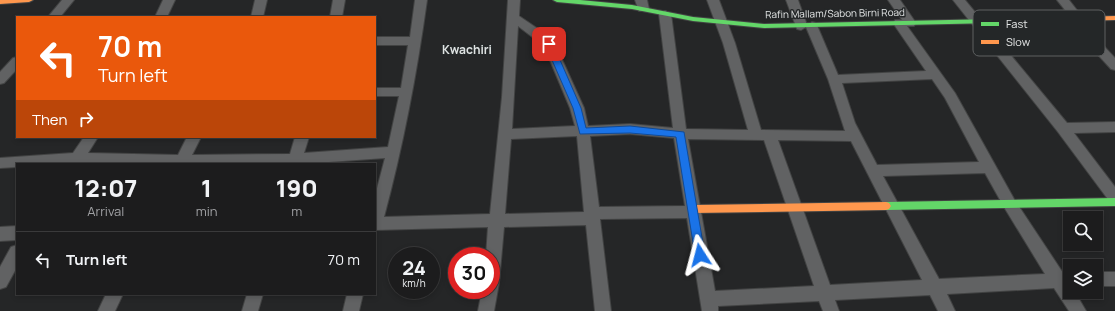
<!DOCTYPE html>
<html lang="en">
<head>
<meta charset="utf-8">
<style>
	body { margin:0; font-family:Manrope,sans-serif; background:#252526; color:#f1f3f6; height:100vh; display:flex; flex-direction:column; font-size:15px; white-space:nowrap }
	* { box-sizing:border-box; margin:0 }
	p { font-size:13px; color:#a0a1a4 }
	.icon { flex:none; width:22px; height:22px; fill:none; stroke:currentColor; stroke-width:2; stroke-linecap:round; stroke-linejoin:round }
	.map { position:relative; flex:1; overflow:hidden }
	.panel { position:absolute; left:16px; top:163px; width:360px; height:132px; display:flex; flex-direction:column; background:#1c1c1d; border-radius:0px; box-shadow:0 2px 6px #0003,0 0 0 1px #3a3a3b }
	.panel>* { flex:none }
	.top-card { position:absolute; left:16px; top:16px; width:360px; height:122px; border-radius:0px; box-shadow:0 2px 6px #0003,0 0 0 1px #3a3a3b; background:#ea580c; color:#fff; overflow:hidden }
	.buttons { position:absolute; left:1063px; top:211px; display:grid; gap:8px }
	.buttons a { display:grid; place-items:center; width:40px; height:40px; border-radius:0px; background:#1c1c1d; box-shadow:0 2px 6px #0003,0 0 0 1px #3a3a3b; font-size:20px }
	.speed { position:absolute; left:388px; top:247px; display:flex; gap:8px; font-size:20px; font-weight:700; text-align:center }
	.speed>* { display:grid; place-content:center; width:52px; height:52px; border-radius:50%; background:#1c1c1d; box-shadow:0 2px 6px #0003,0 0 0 1px #3a3a3b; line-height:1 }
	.speed small { font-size:10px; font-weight:400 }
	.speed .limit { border:6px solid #d22; background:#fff; color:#111 }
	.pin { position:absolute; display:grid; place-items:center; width:34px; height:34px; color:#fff; margin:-17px; border-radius:8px; box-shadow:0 2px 6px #0006 }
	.me { position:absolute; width:44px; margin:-22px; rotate:351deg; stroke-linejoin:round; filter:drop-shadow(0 0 3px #0008) }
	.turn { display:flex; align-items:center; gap:14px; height:84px; padding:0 16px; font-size:18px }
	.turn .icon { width:52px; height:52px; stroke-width:2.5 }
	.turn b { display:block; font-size:28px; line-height:34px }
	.then { display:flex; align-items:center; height:38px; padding:0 16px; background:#0003; gap:8px; font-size:15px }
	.eta { display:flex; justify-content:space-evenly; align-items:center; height:68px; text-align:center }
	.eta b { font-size:24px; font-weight:800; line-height:28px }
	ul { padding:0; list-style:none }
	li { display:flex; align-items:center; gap:12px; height:56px; padding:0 16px; border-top:1px solid #3a3a3b }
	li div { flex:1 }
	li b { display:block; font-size:15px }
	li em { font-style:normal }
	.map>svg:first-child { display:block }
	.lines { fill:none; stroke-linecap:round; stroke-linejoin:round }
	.street-casing { stroke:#424343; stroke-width:2 }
	.fast-casing { stroke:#424343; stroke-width:2 }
	.slow-casing { stroke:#424343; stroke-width:2 }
	.street { fill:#616263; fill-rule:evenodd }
	.fast { fill:#63d668; fill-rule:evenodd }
	.slow { fill:#ff974d; fill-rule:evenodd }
	.route { fill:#1a73e8; stroke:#114b97 }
	.labels { text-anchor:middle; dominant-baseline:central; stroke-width:3; stroke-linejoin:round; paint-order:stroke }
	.street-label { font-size:10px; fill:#e4e6e6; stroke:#242728 }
	.quarter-label { font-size:12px; font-weight:bold; fill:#dfe3e3; stroke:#242728 }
	.key { fill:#242728; stroke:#5e6061; stroke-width:1 }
	.key-label { font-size:11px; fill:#e4e6e6 }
</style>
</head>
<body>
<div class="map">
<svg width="1115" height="311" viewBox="0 0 1115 311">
	<rect width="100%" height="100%" fill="#252627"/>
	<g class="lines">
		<defs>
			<path id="street" d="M62 0H74L60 17H48Z
				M163 0H175L167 17H155Z
				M255 0H267L263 17H251Z
				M333 0H345L342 17H330Z
				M415 0H427C417 73 403 146 384 217L490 214 502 97 508 0H520L519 16 547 35 555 44 584 108 588 126 630 124 673 128 659 14 665 11 671 14 686 129 748 130 723 43 707 0H719L735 43 761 130 845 131 828 79 806 27 801 30 797 29 786 0H798L807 25 812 22 816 23 838 75 926 71 893 23 895 20H902L888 0H900L916 23 914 26H907L955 93 1014 199 1063 273H1070V292H1075L1086 311H1069L1054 288 947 294 955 311H938L930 295 835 300 839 311H823L819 301 718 306V311H702L687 218 600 219 611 311H595L586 225 504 227 499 283 494 311H478L482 290H491V256H486L488 227 375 230V196L385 158 301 164H17V167L0 168V158L73 153 84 137H98L88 153 178 155 187 137H201L192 155 290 154 295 137H309L304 153 388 147 399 96H375V88H401L408 45H375V37H410ZM518 26 544 46 570 108 575 126 512 129ZM932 79 945 98 979 162 877 165 855 123 842 83ZM630 134 674 138 685 206 599 207 590 136ZM577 136 584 212 505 214 511 139ZM688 139 764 140 814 286 715 291ZM778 140 851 141 922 280 830 285ZM985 173 1004 207 1045 274 939 279 883 176Z
				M635 0H647L649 9 647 11H639Z
				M953 0H965L1067 123 1115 122V132L1074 133 1115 187V204L1110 202 1058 132Z
				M1057 0H1069L1083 18 1080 21 1115 58V70L1111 69 1068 22 1066 19 1070 16Z
				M17 57V69L4 83 0 84V72L13 58Z
				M17 226V240L0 241V227Z
				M17 245V267L6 287 0 289V267L11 247Z
				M1096 272H1115V286H1096Z
				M106 294H123L115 311H98Z
				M247 294H263L258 311H242Z
				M347 294H363L359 311H343Z"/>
			<path id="fast" d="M553 0H580L632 5 693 17 764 24 1042 18 1046 20 1042 22 764 28 693 21 632 9 557 2Z
				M1115 198V206L886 210 883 209 881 206 883 203 886 202Z"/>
			<path id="slow" d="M0 0H33L29 2 0 4Z
				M1115 16V20L1042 22 1038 20 1042 18Z
				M886 202 889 203 891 206 889 209 886 210 693 213 690 212 688 209 690 206 693 205Z"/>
		</defs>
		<use href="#street" class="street-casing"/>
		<use href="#fast" class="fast-casing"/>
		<use href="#slow" class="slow-casing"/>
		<use href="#street" class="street"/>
		<use href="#fast" class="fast"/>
		<use href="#slow" class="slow"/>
	</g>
	<path class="route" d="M549 42 553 44 581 108 586 128 630 126 684 132 705 255 704 258H697L695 255 676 137 630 133 580 134 573 108 545 44Z"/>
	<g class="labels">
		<g class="street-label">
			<text transform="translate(835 13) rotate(-1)">Rafin Mallam/Sabon Birni Road</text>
		</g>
		<g class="quarter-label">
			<text x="467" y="49">Kwachiri</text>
		</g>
	</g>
	<rect x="973" y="10" width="132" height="46" rx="6" class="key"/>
	<rect x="981" y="22" width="18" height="4" fill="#63d668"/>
	<rect x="981" y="40" width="18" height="4" fill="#ff974d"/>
	<g class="key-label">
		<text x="1006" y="28">Fast</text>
		<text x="1006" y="46">Slow</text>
	</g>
</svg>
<div class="buttons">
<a><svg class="icon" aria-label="search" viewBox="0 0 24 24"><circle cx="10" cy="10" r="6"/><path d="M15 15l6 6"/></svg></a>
<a><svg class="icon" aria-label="layers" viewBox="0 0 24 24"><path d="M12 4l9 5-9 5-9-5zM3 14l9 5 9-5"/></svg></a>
</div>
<div class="speed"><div>24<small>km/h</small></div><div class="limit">30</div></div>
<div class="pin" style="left:549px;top:44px;background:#d93025"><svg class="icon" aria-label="arrive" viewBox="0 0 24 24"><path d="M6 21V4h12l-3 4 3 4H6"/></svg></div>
<svg class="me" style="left:700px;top:255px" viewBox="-20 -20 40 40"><path d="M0-17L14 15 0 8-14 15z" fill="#1a73e8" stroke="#fff" stroke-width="4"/></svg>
<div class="top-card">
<div class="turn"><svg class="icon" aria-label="left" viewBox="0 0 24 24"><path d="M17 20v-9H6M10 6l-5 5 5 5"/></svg><div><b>70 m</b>Turn left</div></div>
<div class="then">Then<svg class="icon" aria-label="right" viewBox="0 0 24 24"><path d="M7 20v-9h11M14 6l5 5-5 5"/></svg></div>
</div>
<section class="panel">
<div class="eta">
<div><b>12:07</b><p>Arrival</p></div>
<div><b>1</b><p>min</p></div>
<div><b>190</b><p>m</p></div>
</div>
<ul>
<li><svg class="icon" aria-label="left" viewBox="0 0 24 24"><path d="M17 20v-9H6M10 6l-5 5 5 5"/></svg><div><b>Turn left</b></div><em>70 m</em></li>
</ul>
</section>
</div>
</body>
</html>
